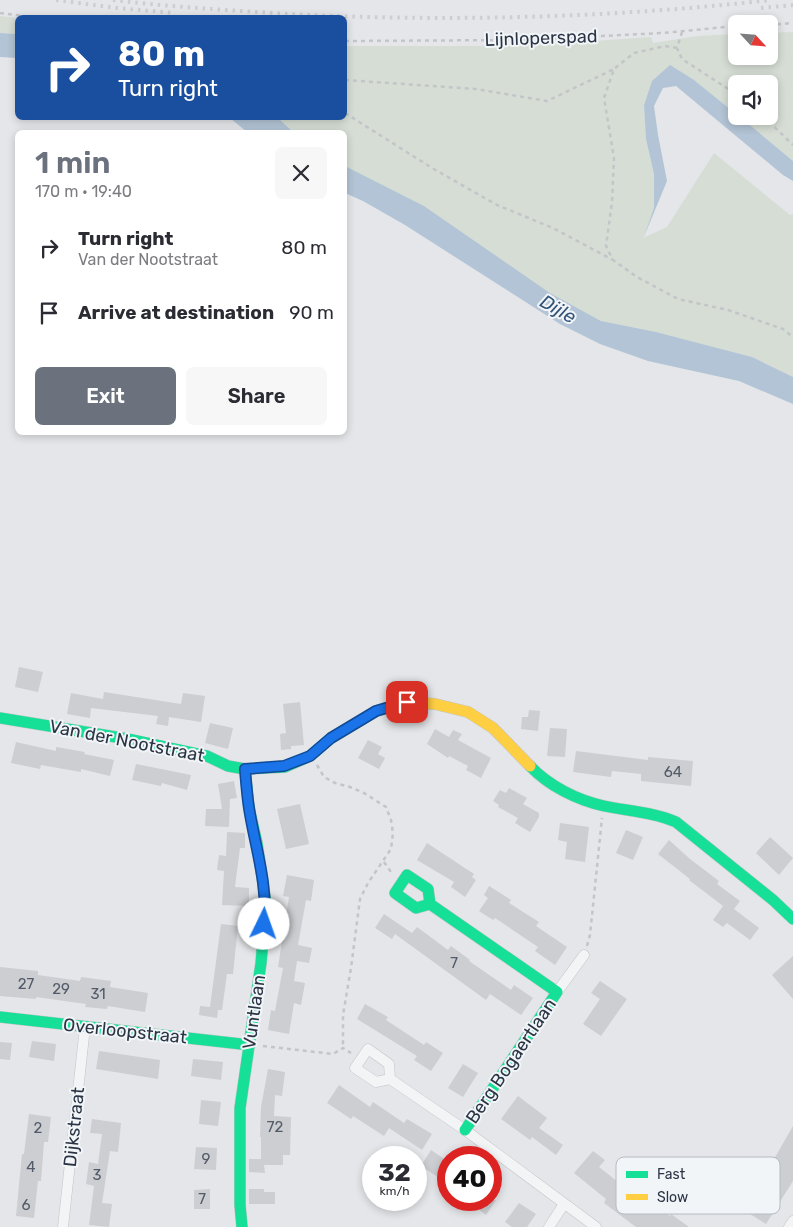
<!DOCTYPE html>
<html lang="en">
<head>
<meta charset="utf-8">
<style>
	body { margin:0; font-family:Rubik,sans-serif; background:#f7f7f7; color:#2b2b33; height:100vh; display:flex; flex-direction:column; font-size:19px; white-space:nowrap }
	* { box-sizing:border-box; margin:0 }
	p { font-size:16px; color:#7c7c81 }
	.icon { flex:none; width:28px; height:28px; fill:none; stroke:currentColor; stroke-width:2; stroke-linecap:round; stroke-linejoin:round }
	.map { position:relative; flex:1; overflow:hidden }
	.side { position:absolute; left:15px; top:130px; width:332px; height:305px; display:flex; flex-direction:column; background:#fff; border-radius:8px; box-shadow:0 2px 8px #0003 }
	.side>* { flex:none }
	.top-card { position:absolute; left:15px; top:15px; width:332px; height:105px; border-radius:8px; box-shadow:0 2px 8px #0003; background:#1a4fa0; color:#fff; overflow:hidden }
	.needle { width:32px; rotate:116deg }
	.buttons { position:absolute; left:728px; top:15px; display:grid; gap:10px }
	.buttons a { display:grid; place-items:center; width:50px; height:50px; border-radius:8px; background:#fff; box-shadow:0 2px 8px #0003; font-size:25px }
	.speed { position:absolute; left:362px; top:1146px; display:flex; gap:10px; font-size:25px; font-weight:700; text-align:center }
	.speed>* { display:grid; place-content:center; width:65px; height:65px; border-radius:50%; background:#fff; box-shadow:0 2px 8px #0003; line-height:1 }
	.speed small { font-size:12px; font-weight:400 }
	.speed .limit { border:8px solid #d22; background:#fff; color:#111 }
	.pin { position:absolute; display:grid; place-items:center; width:42px; height:42px; color:#fff; margin:-21px; border-radius:10px; box-shadow:0 2px 8px #0006 }
	.me { position:absolute; width:55px; margin:-28px; rotate:3deg; stroke-linejoin:round; filter:drop-shadow(0 0 4px #0008) }
	.turn { display:flex; align-items:center; gap:18px; height:105px; padding:0 20px; font-size:22px }
	.turn .icon { width:65px; height:65px; stroke-width:2.5 }
	.turn b { display:block; font-size:35px; line-height:42px }
	.round { display:grid; place-items:center; flex:none; width:52px; height:52px; border-radius:8px; background:#f7f7f7 }
	.summary { display:flex; align-items:center; justify-content:space-between; height:85px; padding:0 20px }
	h1 { font-size:30px; font-weight:600; line-height:38px; color:#6b727e }
	.button { display:flex; gap:10px; margin-top:auto; padding:10px 20px }
	.button a { flex:1; height:58px; border-radius:8px; background:#6b727e; color:#fff; font-size:20px; font-weight:600; line-height:58px; text-align:center }
	.button a+a { background:#f7f7f7; color:#2b2b33 }
	ul { padding:0; list-style:none }
	li { display:flex; align-items:center; gap:15px; height:65px; padding:0 20px }
	li div { flex:1 }
	li b { display:block; font-size:19px }
	li em { font-style:normal }
	.map>svg:first-child { display:block }
	.green { fill:#d5ddd4 }
	.water { fill:#b2c4d5 }
	.building { fill:#ccced2 }
	.lines { fill:none; stroke-linecap:round; stroke-linejoin:round }
	.street-casing { stroke:#c2c4c7; stroke-width:11 }
	.fast-casing { stroke:#c2c4c7; stroke-width:12 }
	.slow-casing { stroke:#c2c4c7; stroke-width:12 }
	.path { stroke:#c3c5c9; stroke-width:2.5; stroke-dasharray:4 4; stroke-linecap:butt }
	.street { stroke:#f3f4f6; stroke-width:10 }
	.fast { stroke:#16e098; stroke-width:11 }
	.slow { stroke:#ffcf43; stroke-width:11 }
	.rail { stroke:#ccced1; stroke-width:4; stroke-dasharray:2.5 5; stroke-linecap:butt }
	.route-casing { stroke:#114b97; stroke-width:12 }
	.route { stroke:#1a73e8; stroke-width:9 }
	.labels { text-anchor:middle; dominant-baseline:central; stroke-width:4; stroke-linejoin:round; paint-order:stroke }
	.number-label { font-size:15px; fill:#535b68 }
	.street-label { font-size:18px; fill:#2a3444; stroke:#f2f5f8 }
	.water-label { font-size:19px; font-style:italic; fill:#325479; stroke:#f2f5f8 }
	.key { fill:#f2f5f8; stroke:#b6bbc2; stroke-width:1 }
	.key-label { font-size:14px; fill:#2a3444 }
</style>
</head>
<body>
<div class="map">
<svg width="793" height="1227" viewBox="0 0 793 1227">
	<rect width="100%" height="100%" fill="#e4e6e9"/>
	<path class="green" d="M0 16 17 18V34L0 33Z
		M793 32V161L739 116H769V84H736V114L694 80 652 81 644 105 646 139 654 174V209L643 238 667 227 714 153 790 215 793 214V377L752 357 656 332 601 321 550 293 424 206 345 166V132H293L278 118H345V46H522L651 37 653 43 698 36 736 34V56H769V33Z"/>
	<path class="water" d="M0 33 17 34V58L0 57Z
		M670 65 694 80 736 114V116H739L793 161V181L783 175 676 86 663 88 654 106 658 135 667 181 643 239 654 208V174L646 139 644 105 652 81Z
		M230 118H278L293 132H247Z
		M345 166 424 206 550 293 601 321 656 332 752 357 793 377V404L739 381 648 361 600 344 560 324 405 225 363 201 345 193Z"/>
	<path class="building" d="M19 667 43 672 38 692 15 687Z
		M104 692 181 704 183 693 205 696 201 722 169 717 168 726 156 724 158 716 91 708 90 718 67 714 71 693 103 699Z
		M300 702 304 745 291 746V749L281 750 280 734 286 733 283 704Z
		M529 710 540 711 538 731 521 729 522 717H528Z
		M210 723 233 728 228 749 205 743Z
		M550 728 567 729 565 757 547 756Z
		M435 729 449 737 453 730 462 734 458 740 491 758 481 778 466 770 468 766 449 756 448 758 427 744Z
		M368 740 382 747 378 754 385 758 379 769 358 758Z
		M16 742 56 751V747L85 752 84 754 114 760 110 776 81 769V772L41 765 40 769 11 763Z
		M576 751 648 760V757L693 761 691 786 641 781V774L612 771 611 777 573 772Z
		M136 764 191 775 187 790 162 783 161 786 132 780Z
		M234 781 237 798 230 799 229 827 205 826 206 809H222L218 784Z
		M509 788 527 798 523 804 539 813V817L530 832 515 823 518 818 498 807 499 805 493 801 500 790 506 793Z
		M300 804 309 844 286 849 277 809Z
		M560 823 589 827 585 862 565 859 567 842 558 840Z
		M626 830 643 837 633 860 616 853Z
		M227 832 245 833V848H240L235 887 249 888V906L222 905 224 871 217 870 219 855 226 856Z
		M770 837 793 858 779 875 756 853Z
		M669 840 690 859 719 881 717 884 740 901 734 909 759 928 750 940 727 923 723 927 713 920 723 906 689 880 690 879 658 854Z
		M427 843 474 874 472 877 476 880 465 897 451 887 454 882 417 860Z
		M287 875 314 880 311 901 306 900 298 945 312 948 309 963 297 961 294 981 305 983 301 1005 294 1003 289 1034 268 1030 271 1010 275 1011 283 968 278 967 289 897 283 896Z
		M489 886 511 900 509 903 539 922 536 926 567 947 555 965 535 951 538 947 495 918 493 920 479 911 488 898 484 895Z
		M384 914 412 933 417 927 448 950 451 946 470 960 469 961 511 990 514 985 533 998 521 1015 490 994 486 1000 395 934 392 939 375 928Z
		M221 924 238 926 233 974H227L222 1010H218L217 1018 199 1015 200 1006 210 1007Z
		M793 956V999L772 975Z
		M0 967 38 971V975L80 981 81 977 111 981 110 987 148 993 145 1012 108 1006 107 1009 85 1007 86 1004 36 997V999L0 996Z
		M600 981 627 999 601 1036 583 1024 600 999 591 993Z
		M365 1004 388 1017 386 1020 424 1045 426 1042 443 1053 431 1071 414 1060 417 1056 357 1019Z
		M32 1041 56 1044 54 1061 29 1057Z
		M0 1042 12 1043 10 1060 0 1059Z
		M99 1051 160 1060 158 1079 96 1069Z
		M193 1059 223 1062 221 1080 191 1076Z
		M463 1064 478 1073 463 1097 448 1088Z
		M268 1069 285 1072 282 1096 275 1095 274 1116 291 1117 290 1155H283V1165H264L265 1173 249 1172V1159H261V1137H260L261 1107Z
		M339 1085 370 1107 373 1102 404 1123 407 1119 432 1134 422 1150 389 1128 384 1136 353 1116 351 1119 327 1103Z
		M518 1096 547 1118 539 1128 563 1145 556 1155 532 1137 530 1140 501 1119Z
		M201 1100 221 1102 218 1126 199 1124Z
		M29 1114 51 1117 48 1142H44L41 1181H38L34 1218 16 1216 22 1154H24Z
		M92 1119 121 1123 118 1152 110 1151 102 1203 112 1204 109 1227 89 1225 94 1186 86 1184 89 1162 98 1164 102 1134 90 1133Z
		M793 1126V1181L766 1224 742 1209 764 1171 766 1173Z
		M196 1147 217 1148 216 1170 194 1169Z
		M431 1150 449 1162V1177L445 1182 421 1166Z
		M593 1151 605 1160 599 1167 618 1182 620 1180 670 1216 671 1214 689 1227H636L604 1203 606 1199 574 1173Z
		M210 1189V1209H194V1190Z
		M249 1189H264V1192H275V1204H249Z
		M466 1200H496L486 1215Z
		M519 1203 536 1214 527 1227H512L505 1222Z"/>
	<g class="lines">
		<defs>
			<path id="street" d="M557 992 584 955
				M390 1079 389 1064 368 1049 355 1068 376 1082 390 1079 465 1130 596 1227
				M63 1227 85 1027
				M549 1227 564 1204
				M789 1227 793 1221"/>
			<path id="fast" d="M0 718 128 739 207 756 228 766 245 769 285 767 310 756 331 738 376 711 395 705
				M530 766C549 786 577 800 604 806 628 811 653 812 676 822L773 900 793 919
				M430 904 416 908 395 893 407 875 428 889 430 904 557 992 465 1130
				M0 1017 250 1045
				M242 1227 240 1205V1108L261 963 266 904 257 843 249 808 245 769"/>
			<path id="slow" d="M395 705 407 702 435 704 468 712 493 728 530 766"/>
		</defs>
		<use href="#street" class="street-casing"/>
		<use href="#fast" class="fast-casing"/>
		<use href="#slow" class="slow-casing"/>
		<path class="path" d="M0 13 40 18
			M769 25 793 23
			M682 32 677 48 682 59 736 94
			M345 41 519 40 663 33 736 26
			M677 48 665 46 634 53 614 69 604 98 614 158 612 202 606 246 613 260 637 277 678 299 728 310 783 329 793 337
			M345 80 476 89 547 101 614 69
			M345 113 432 168 497 205 553 228 613 260
			M763 116 793 145
			M317 765 324 777 335 783 350 787 364 793 386 807 391 820 393 833 391 849 368 883 360 899 351 968 343 1015V1048
			M384 862 393 875
			M587 946 590 935 602 818
			M263 1046 333 1054 343 1048 351 1053"/>
		<use href="#street" class="street"/>
		<use href="#fast" class="fast"/>
		<use href="#slow" class="slow"/>
		<path class="rail" d="M56 0 117 8 175 13
			M113 0C170 7 229 10 287 14 448 22 611 18 771 0
			M761 8 793 5"/>
	</g>
	<g class="lines">
		<defs>
			<path id="route" d="M264 924C268 883 255 847 249 808 247 795 246 782 245 769L284 766 310 756 331 738 376 711 407 702"/>
		</defs>
		<use href="#route" class="route-casing"/>
		<use href="#route" class="route"/>
	</g>
	<g class="labels">
		<g class="number-label">
			<text x="673" y="772">64</text>
			<text x="454" y="963">7</text>
			<text x="26" y="984">27</text>
			<text x="61" y="989">29</text>
			<text x="98" y="994">31</text>
			<text x="275" y="1127">72</text>
			<text x="38" y="1128">2</text>
			<text x="206" y="1159">9</text>
			<text x="31" y="1167">4</text>
			<text x="97" y="1175">3</text>
			<text x="202" y="1199">7</text>
			<text x="26" y="1205">6</text>
		</g>
		<g class="street-label">
			<text transform="translate(541 38) rotate(-2)">Lijnloperspad</text>
			<text transform="translate(127 741) rotate(11)">Van der Nootstraat</text>
			<text transform="translate(254 1012) rotate(-82)">Vuntlaan</text>
			<text transform="translate(125 1031) rotate(6)">Overloopstraat</text>
			<text transform="translate(511 1061) rotate(-56)">Berg Bogaertlaan</text>
			<text transform="translate(74 1127) rotate(-84)">Dijkstraat</text>
		</g>
		<g class="water-label">
			<text transform="translate(558 309) rotate(30)">Dijle</text>
		</g>
	</g>
	<rect x="616" y="1157" width="164" height="57" rx="8" class="key"/>
	<rect x="626" y="1171" width="22" height="7" fill="#16e098"/>
	<rect x="626" y="1194" width="22" height="6" fill="#ffcf43"/>
	<g class="key-label">
		<text x="657" y="1179">Fast</text>
		<text x="657" y="1202">Slow</text>
	</g>
</svg>
<div class="buttons">
<a><svg class="needle" viewBox="-14 -14 28 28"><path d="M0-13l5 13h-10z" fill="#e53935"/><path d="M0 13l5-13h-10z" fill="#7c7c81"/></svg></a>
<a><svg class="icon" aria-label="sound" viewBox="0 0 24 24"><path d="M4 9h4l5-4v14l-5-4H4zM17 9q2 3 0 6"/></svg></a>
</div>
<div class="speed"><div>32<small>km/h</small></div><div class="limit">40</div></div>
<div class="pin" style="left:407px;top:702px;background:#d93025"><svg class="icon" aria-label="arrive" viewBox="0 0 24 24"><path d="M6 21V4h12l-3 4 3 4H6"/></svg></div>
<svg class="me" style="left:264px;top:924px" viewBox="-20 -20 40 40"><circle r="19" fill="#fff"/><path d="M0-13L10 11 0 6-10 11z" fill="#1a73e8"/></svg>
<div class="top-card">
<div class="turn"><svg class="icon" aria-label="right" viewBox="0 0 24 24"><path d="M7 20v-9h11M14 6l5 5-5 5"/></svg><div><b>80 m</b>Turn right</div></div>
</div>
<section class="side">
<div class="summary"><div><h1>1 min</h1><p>170 m · 19:40</p></div><a class="round"><svg class="icon" aria-label="close" viewBox="0 0 24 24"><path d="M6 6l12 12M18 6L6 18"/></svg></a></div>
<ul>
<li><svg class="icon" aria-label="right" viewBox="0 0 24 24"><path d="M7 20v-9h11M14 6l5 5-5 5"/></svg><div><b>Turn right</b><p>Van der Nootstraat</p></div><em>80 m</em></li>
<li><svg class="icon" aria-label="arrive" viewBox="0 0 24 24"><path d="M6 21V4h12l-3 4 3 4H6"/></svg><div><b>Arrive at destination</b></div><em>90 m</em></li>
</ul>
<div class="button"><a>Exit</a><a>Share</a></div>
</section>
</div>
</body>
</html>
